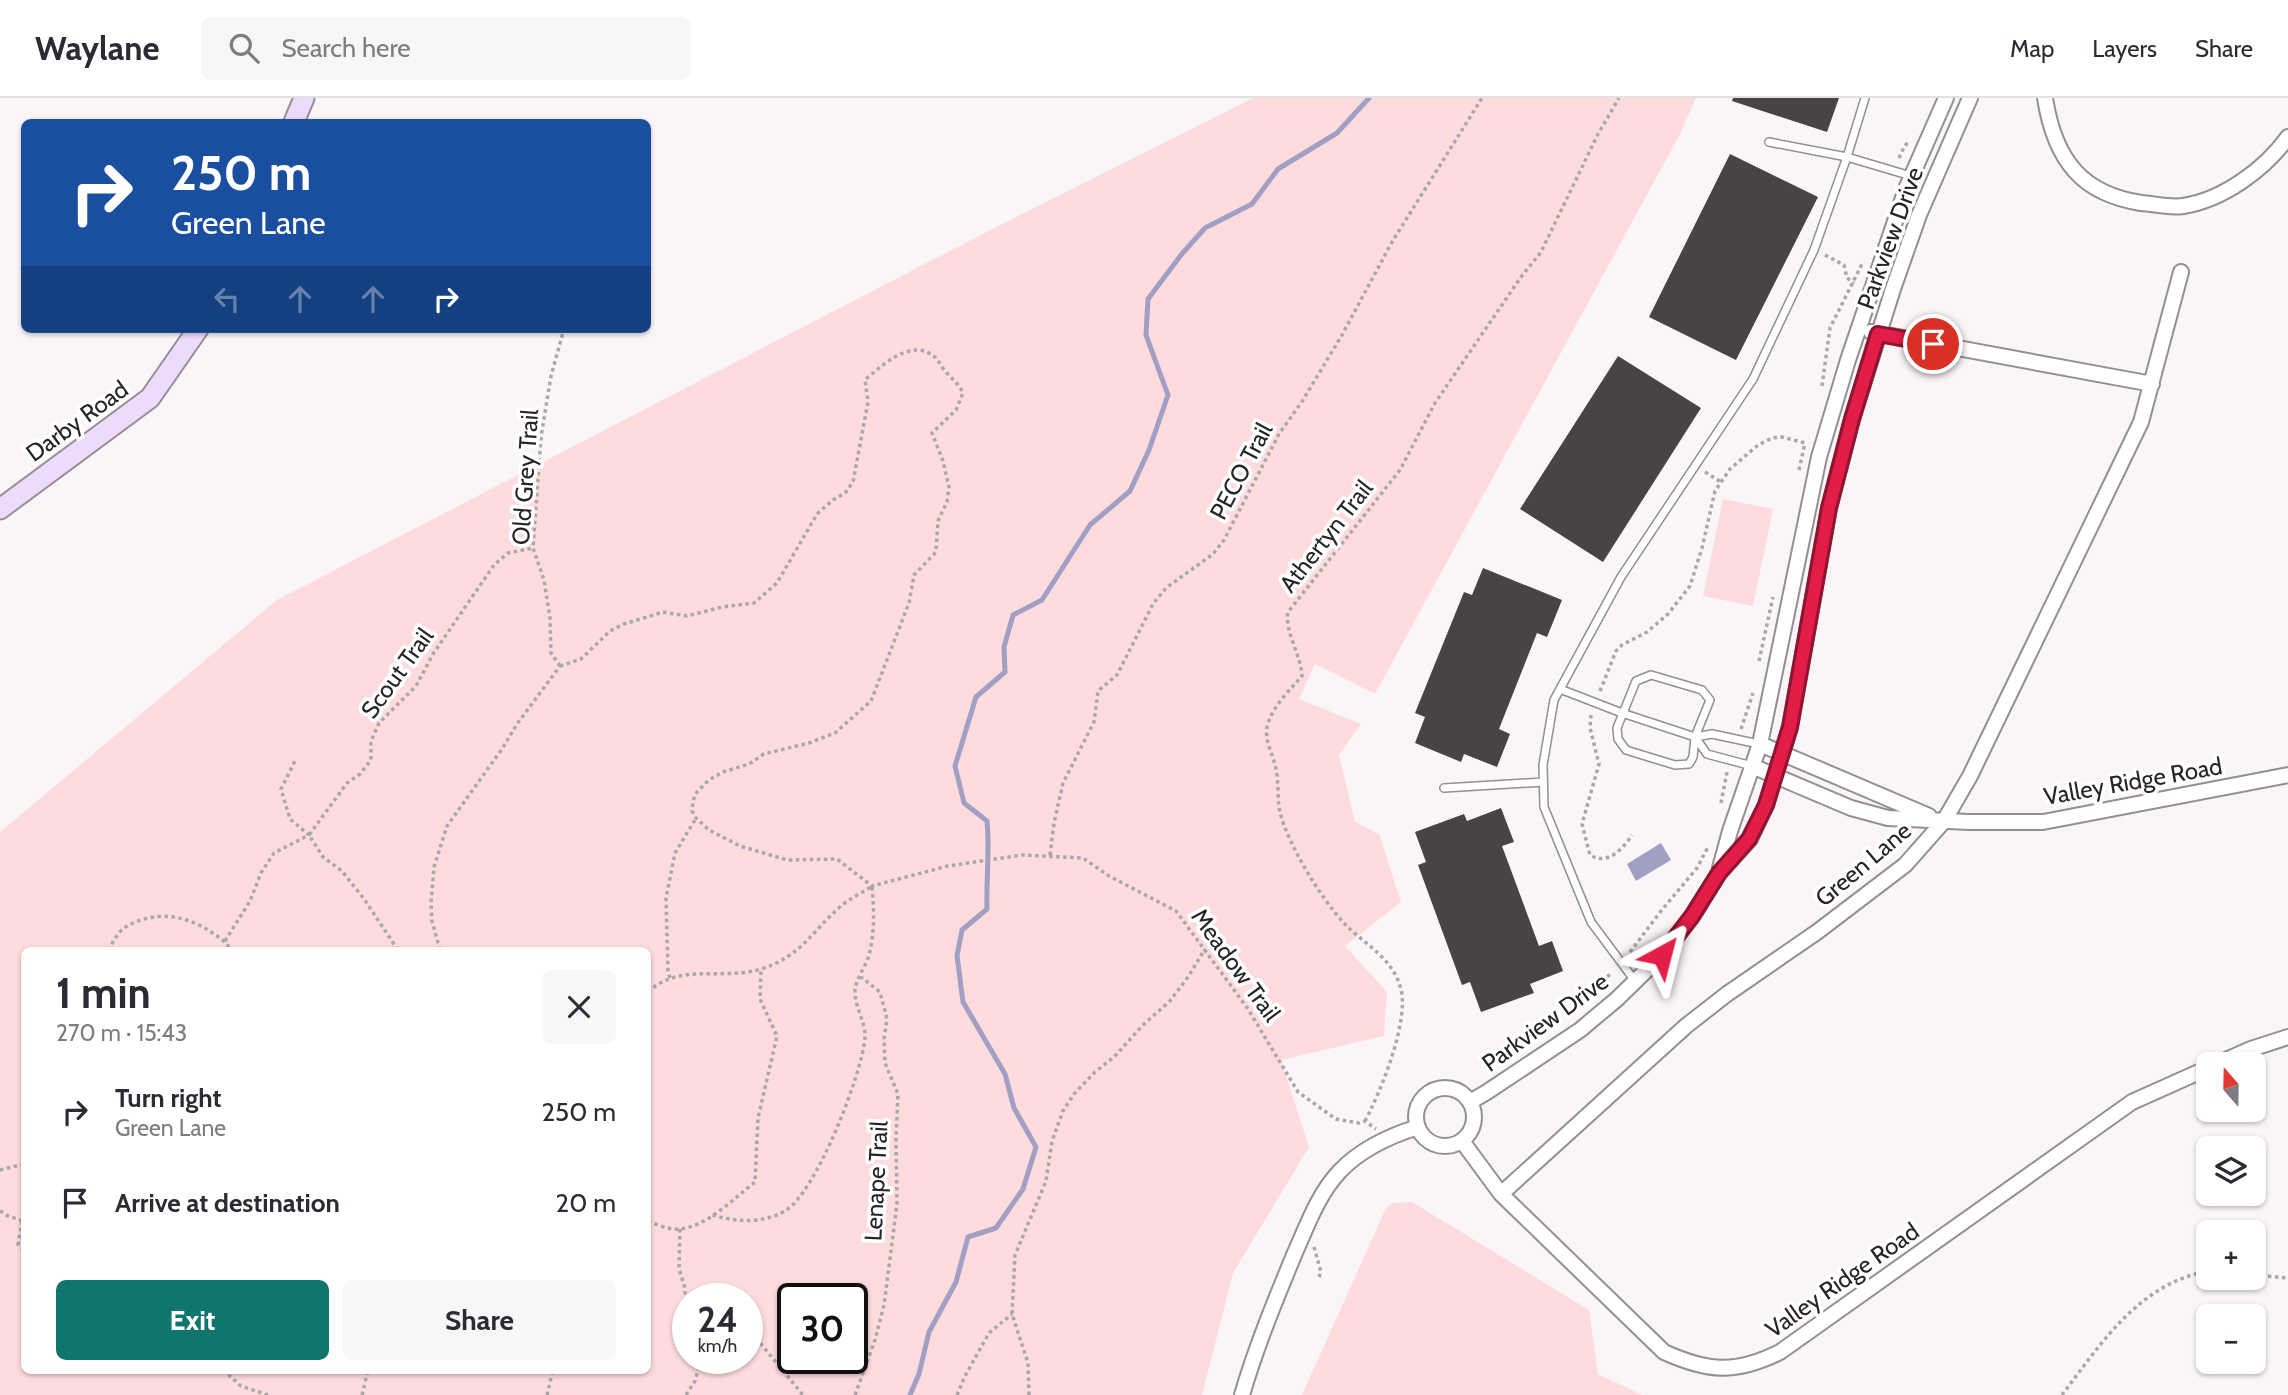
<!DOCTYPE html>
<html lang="en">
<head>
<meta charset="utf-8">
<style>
	body { margin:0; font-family:Cabin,sans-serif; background:#f7f7f7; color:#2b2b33; height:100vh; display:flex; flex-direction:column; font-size:26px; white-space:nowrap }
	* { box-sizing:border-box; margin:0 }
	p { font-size:23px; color:#7c7c81 }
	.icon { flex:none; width:38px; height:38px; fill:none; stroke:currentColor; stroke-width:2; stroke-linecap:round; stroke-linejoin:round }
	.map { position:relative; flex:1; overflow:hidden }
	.side { position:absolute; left:21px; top:849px; width:630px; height:427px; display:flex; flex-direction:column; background:#fff; border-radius:10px; box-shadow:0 2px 5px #0004 }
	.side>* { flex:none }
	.top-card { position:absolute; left:21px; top:21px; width:630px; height:214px; border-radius:10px; box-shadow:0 2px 5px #0004; background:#1a4fa0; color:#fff; overflow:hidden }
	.needle { width:46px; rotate:340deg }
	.buttons { position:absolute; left:2196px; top:954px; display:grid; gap:14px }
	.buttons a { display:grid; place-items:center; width:70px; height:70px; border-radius:10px; background:#fff; box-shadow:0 2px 5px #0004; font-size:35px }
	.speed { position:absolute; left:672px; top:1185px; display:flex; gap:14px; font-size:35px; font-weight:700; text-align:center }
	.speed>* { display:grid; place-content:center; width:91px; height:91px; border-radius:50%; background:#fff; box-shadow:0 2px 5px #0004; line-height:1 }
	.speed small { font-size:18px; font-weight:400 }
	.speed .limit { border:4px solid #111; border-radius:10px; background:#fff; color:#111 }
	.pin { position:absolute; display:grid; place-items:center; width:60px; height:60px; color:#fff; margin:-30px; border:4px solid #fff; border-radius:50%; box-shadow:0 2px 7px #0007 }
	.me { position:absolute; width:77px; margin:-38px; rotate:38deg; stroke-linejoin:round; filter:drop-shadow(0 0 5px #0008) }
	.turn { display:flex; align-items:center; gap:24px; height:147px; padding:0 35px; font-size:32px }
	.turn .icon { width:91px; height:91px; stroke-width:2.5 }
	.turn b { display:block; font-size:49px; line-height:60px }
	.lanes { display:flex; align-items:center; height:66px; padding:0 35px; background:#0003; justify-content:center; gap:35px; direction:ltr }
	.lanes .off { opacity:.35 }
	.round { display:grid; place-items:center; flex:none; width:74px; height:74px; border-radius:10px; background:#f7f7f7 }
	.summary { display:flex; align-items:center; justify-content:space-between; height:119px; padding:0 35px }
	h1 { font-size:42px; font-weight:700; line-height:52px }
	.primary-button { display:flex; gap:14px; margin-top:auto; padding:14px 35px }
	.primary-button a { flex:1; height:80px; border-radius:10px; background:#0f766e; color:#fff; font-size:28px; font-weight:700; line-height:80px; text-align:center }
	.primary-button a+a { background:#f7f7f7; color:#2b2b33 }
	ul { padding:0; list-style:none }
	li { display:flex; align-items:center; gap:21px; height:91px; padding:0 35px }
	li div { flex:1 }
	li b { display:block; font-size:26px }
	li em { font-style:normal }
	header { display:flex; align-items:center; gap:42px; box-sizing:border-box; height:98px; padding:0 35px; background:#fff; border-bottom:2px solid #e1e1e2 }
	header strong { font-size:33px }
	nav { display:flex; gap:38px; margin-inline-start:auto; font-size:24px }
	.search { width:490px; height:63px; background:#f7f7f7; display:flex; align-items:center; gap:18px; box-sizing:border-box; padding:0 24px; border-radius:10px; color:#7c7c81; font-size:26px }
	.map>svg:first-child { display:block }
	.green { fill:#fedcde; fill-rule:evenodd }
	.water { fill:#a19fc3 }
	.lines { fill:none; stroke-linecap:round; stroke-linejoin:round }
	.stream { stroke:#a19fc3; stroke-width:5 }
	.building { fill:#484345 }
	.lane-casing { stroke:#938f92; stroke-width:10 }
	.street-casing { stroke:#938f92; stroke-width:18 }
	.secondary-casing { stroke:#938f92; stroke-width:23 }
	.path { stroke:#aaa7aa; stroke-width:3.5; stroke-dasharray:3.5 3.5; stroke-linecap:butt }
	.lane { stroke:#fff; stroke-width:7 }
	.street { stroke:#fff; stroke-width:14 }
	.secondary { stroke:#eedbfc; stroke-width:19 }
	.route-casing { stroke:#92132f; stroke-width:18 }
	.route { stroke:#e11d48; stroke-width:12 }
	.labels { text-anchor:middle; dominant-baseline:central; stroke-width:7; stroke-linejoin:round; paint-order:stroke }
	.street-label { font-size:24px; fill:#262526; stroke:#fff }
</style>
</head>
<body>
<header>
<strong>Waylane</strong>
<div class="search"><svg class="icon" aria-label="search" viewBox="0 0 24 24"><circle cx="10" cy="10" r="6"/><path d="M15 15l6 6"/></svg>Search here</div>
<nav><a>Map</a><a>Layers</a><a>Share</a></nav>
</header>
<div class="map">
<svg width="2288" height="1297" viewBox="0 0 2288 1297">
	<rect width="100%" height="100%" fill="#faf5f9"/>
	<path class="green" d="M1253 0H1696L1679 38 1375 596 1315 566 1299 601 1361 626 1339 657 1355 724 1379 736 1401 804 1345 848 1387 894 1384 938 1281 962 1309 1049 1233 1175 1202 1297H0V734L277 502 967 144ZM24 852H648V1272H24ZM747 1200V1260H688V1200ZM793 1200H852V1260H793Z
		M1723 401 1773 411 1753 508 1703 498Z
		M1412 1104 1589 1212 1598 1276 1642 1297H1302L1386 1110 1393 1105Z"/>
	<path class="water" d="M1661 745 1671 762 1636 783 1627 766Z"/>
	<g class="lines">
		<path class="stream" d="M910 1297 919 1276 929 1234 956 1184 968 1139 996 1130 1023 1091 1036 1049 1014 1010 1005 976 963 904 957 858 962 832 987 811C986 781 990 752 987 723L964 705 955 668 976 599 1005 574 1004 549 1013 517 1042 502 1090 427 1130 393 1149 352 1168 297 1146 237 1148 201 1181 157 1205 130 1252 106 1278 71 1337 35 1369 0"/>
	</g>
	<path class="building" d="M1733 0H1839L1827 34 1732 3Z
		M1730 56 1818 99 1736 262 1649 219Z
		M1618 258 1701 310 1603 464 1520 411Z
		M1483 470 1562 502 1547 539 1537 535 1499 631 1510 636 1497 669 1464 656 1461 664 1415 645 1425 619 1415 615 1464 494 1472 497Z
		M1501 710 1514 744 1502 748 1539 848 1552 843 1563 873 1530 886 1534 895 1481 914 1470 884 1462 887 1418 767 1426 764 1415 734 1464 716 1467 723Z"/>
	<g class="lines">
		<defs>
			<path id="lane" d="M1769 44 1847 59 1911 78
				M1651 577 1702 592 1710 602 1695 639 1693 659 1689 666 1675 667 1626 652 1618 641 1617 630 1636 583Z
				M1560 591 1622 615 1695 639 1712 636 1759 646
				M1695 639 1707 656 1752 668
				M1444 690 1543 684
				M1635 883 1591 824 1544 709 1543 667 1554 602 1621 479 1753 281 1814 152 1847 59 1865 0"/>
			<path id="street" d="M2045 0C2049 26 2057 53 2075 73 2092 92 2116 101 2141 105 2155 106 2170 110 2183 108 2223 102 2265 71 2288 39
				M1871 234 2152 286
				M1760 646 1929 718
				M1752 668 1851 710 1888 720 1969 724H2043L2288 677
				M1720 770 1730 733 1760 646 1819 359 1848 262 1906 91 1946 0
				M2217 966 2251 951 2288 939
				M1416 1019a29 29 0 1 1 58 0a29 29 0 1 1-58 0Z
				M1470 1004 1487 994 1580 932 1617 901 1662 857 1692 819 1719 775 1750 741 1766 707 1790 629 1829 410 1852 321 1893 191 1919 117 1970 0
				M1462 1043 1501 1096 1664 1254C1708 1274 1736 1276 1780 1254L2132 1004 2208 970
				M1501 1096 1686 928 1727 896 1817 834 1905 767 1944 723 1970 678 2141 324 2181 174
				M1242 1297C1256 1249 1275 1203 1294 1157 1307 1128 1318 1096 1340 1073 1361 1051 1389 1038 1418 1029"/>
			<path id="secondary" d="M294 24 304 0
				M0 411 150 300 198 231"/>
		</defs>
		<use href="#lane" class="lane-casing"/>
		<use href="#street" class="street-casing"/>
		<use href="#secondary" class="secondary-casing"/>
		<path class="path" d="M1899 60 1904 49 1909 43
			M1825 157 1844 167 1847 180 1854 185
			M1822 288 1830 230 1863 164
			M1799 372 1805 345
			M1705 374 1721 384
			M1759 563 1773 499
			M560 568 581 561 610 533 624 526 663 514 687 518 722 509 754 505 777 485 817 416 833 402 845 395 853 384 868 304 865 282C881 268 910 241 932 257 938 260 941 269 946 274 952 281 959 286 963 295L956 312 932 335 943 363 949 389 947 404 938 423 936 454 914 477 909 505 871 603 835 635 809 645 764 656 749 666 723 674 709 682 695 696 693 704 692 713 696 720 709 732 740 748 787 762 837 761 872 788 948 768 1022 757 1083 760 1109 778 1176 813 1248 911 1298 994 1336 1021 1359 1025 1365 1023 1376 1031
			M560 568 551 555 550 520 544 482 533 450 541 339 551 278 564 231
			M1600 593 1616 553 1622 547 1647 534 1668 516 1690 488 1702 450 1715 393 1730 371 1758 347 1772 340 1782 339 1805 345
			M1591 617 1590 630 1599 666 1582 726 1590 757C1607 768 1623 751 1632 737
			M1741 631 1753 595
			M1721 705 1727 674
			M1050 757 1054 725 1063 685 1094 624 1098 593 1117 577 1153 506 1166 490 1213 456 1224 442 1279 336 1303 302 1342 237 1392 144 1482 0
			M225 843 250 803 261 775 274 755 309 737 290 721 281 691 295 663
			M108 852C113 845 117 835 124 830 153 812 184 816 211 834 220 840 225 843 231 852
			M398 852 364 801 342 773 323 759 309 737 347 685 360 676 371 662V643L379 625 416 588 433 556 494 467 508 455 533 450
			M440 852 432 823 431 805 434 769 447 728 502 651 517 626 560 568
			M1630 854 1661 813 1697 770 1708 749
			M670 880 668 872 666 800 675 755 696 720
			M648 894C680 864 723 883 761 871 802 858 811 834 840 809 850 800 862 795 872 788 874 812 875 834 869 857 866 868 856 881 855 892 854 908 866 924 865 940 862 976 816 1095 785 1113 761 1126 737 1124 712 1117
			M1579 910 1610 876
			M1503 957 1538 939
			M1365 1023C1381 993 1409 924 1401 891 1392 858 1364 847 1343 824 1321 800 1287 745 1280 714 1277 700 1279 685 1276 671 1273 655 1263 642 1268 625 1274 607 1290 592 1302 578 1301 557 1284 532 1288 514L1400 372 1435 305 1521 179 1541 154 1598 36 1619 0
			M0 1072 24 1066
			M0 1113 8 1118 23 1123
			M22 1123 18 1147 24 1151
			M648 1123C658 1127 669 1132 680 1131 708 1128 734 1100 755 1084L758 1020 777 938 760 901 761 871
			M680 1131 679 1171 685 1190V1210L688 1220
			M1314 1149 1321 1174 1319 1179
			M2254 1177 2288 1180
			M747 1229 803 1297
			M223 1272 241 1288 268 1297
			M362 1297 368 1272
			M547 1297 553 1272
			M686 1297 695 1283 701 1260
			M855 1297 875 1242 884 1207 897 1106 896 1041 898 996 885 965 884 941 887 921 880 894 861 879
			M957 1297 965 1278 989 1235 1012 1216
			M1029 1297 1028 1265 1012 1216 1015 1157 1046 1083 1052 1043 1063 1013 1074 996 1095 974 1114 959 1143 927 1170 903 1188 879 1205 851
			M2062 1297C2102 1244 2139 1186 2208 1173"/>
		<use href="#lane" class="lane"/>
		<use href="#street" class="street"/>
		<use href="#secondary" class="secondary"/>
	</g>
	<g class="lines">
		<defs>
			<path id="route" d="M1662 857 1692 818 1719 775 1749 741 1766 707 1790 629 1829 410 1852 321 1878 236 1933 246"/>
		</defs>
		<use href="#route" class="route-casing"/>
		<use href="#route" class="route"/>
	</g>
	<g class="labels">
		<g class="street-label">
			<text transform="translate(1890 140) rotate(-70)">Parkview Drive</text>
			<text transform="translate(77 323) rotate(-36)">Darby Road</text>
			<text transform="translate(1241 373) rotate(-62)">PECO Trail</text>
			<text transform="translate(525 379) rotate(-86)">Old Grey Trail</text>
			<text transform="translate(1326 438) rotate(-52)">Athertyn Trail</text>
			<text transform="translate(397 575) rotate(-54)">Scout Trail</text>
			<text transform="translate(2133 683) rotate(-10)">Valley Ridge Road</text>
			<text transform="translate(1863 766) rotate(-40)">Green Lane</text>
			<text transform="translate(1236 867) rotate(54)">Meadow Trail</text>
			<text transform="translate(1545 924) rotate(-36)">Parkview Drive</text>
			<text transform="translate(876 1083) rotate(-87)">Lenape Trail</text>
			<text transform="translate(1842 1182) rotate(-35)">Valley Ridge Road</text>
		</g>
	</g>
</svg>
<div class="buttons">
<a><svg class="needle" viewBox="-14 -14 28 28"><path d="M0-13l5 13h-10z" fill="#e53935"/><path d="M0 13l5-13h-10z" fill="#7c7c81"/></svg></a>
<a><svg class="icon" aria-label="layers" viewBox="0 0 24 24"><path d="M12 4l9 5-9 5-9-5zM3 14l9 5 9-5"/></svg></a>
<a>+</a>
<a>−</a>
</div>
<div class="speed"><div>24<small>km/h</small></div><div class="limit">30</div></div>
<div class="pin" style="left:1933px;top:246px;background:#d93025"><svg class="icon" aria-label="arrive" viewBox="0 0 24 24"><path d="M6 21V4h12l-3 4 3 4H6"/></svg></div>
<svg class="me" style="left:1662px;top:857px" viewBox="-20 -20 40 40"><path d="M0-17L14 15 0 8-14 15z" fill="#e11d48" stroke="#fff" stroke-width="4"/></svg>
<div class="top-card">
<div class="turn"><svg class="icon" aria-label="right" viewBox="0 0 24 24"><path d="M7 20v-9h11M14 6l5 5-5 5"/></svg><div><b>250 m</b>Green Lane</div></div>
<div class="lanes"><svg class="icon off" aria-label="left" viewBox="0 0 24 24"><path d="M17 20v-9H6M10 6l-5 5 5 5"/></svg><svg class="icon off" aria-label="ahead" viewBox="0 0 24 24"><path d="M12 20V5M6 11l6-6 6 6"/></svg><svg class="icon off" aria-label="ahead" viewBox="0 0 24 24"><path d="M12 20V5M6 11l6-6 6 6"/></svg><svg class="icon" aria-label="right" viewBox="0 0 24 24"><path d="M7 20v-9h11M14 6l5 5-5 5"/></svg></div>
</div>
<section class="side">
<div class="summary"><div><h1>1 min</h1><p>270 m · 15:43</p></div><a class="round"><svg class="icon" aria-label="close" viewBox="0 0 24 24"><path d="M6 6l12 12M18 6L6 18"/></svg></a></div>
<ul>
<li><svg class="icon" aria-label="right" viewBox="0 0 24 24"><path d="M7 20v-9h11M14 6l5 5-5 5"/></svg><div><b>Turn right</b><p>Green Lane</p></div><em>250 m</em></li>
<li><svg class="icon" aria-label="arrive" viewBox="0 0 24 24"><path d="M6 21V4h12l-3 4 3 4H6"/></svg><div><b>Arrive at destination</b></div><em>20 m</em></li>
</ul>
<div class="primary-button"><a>Exit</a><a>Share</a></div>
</section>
</div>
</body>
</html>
